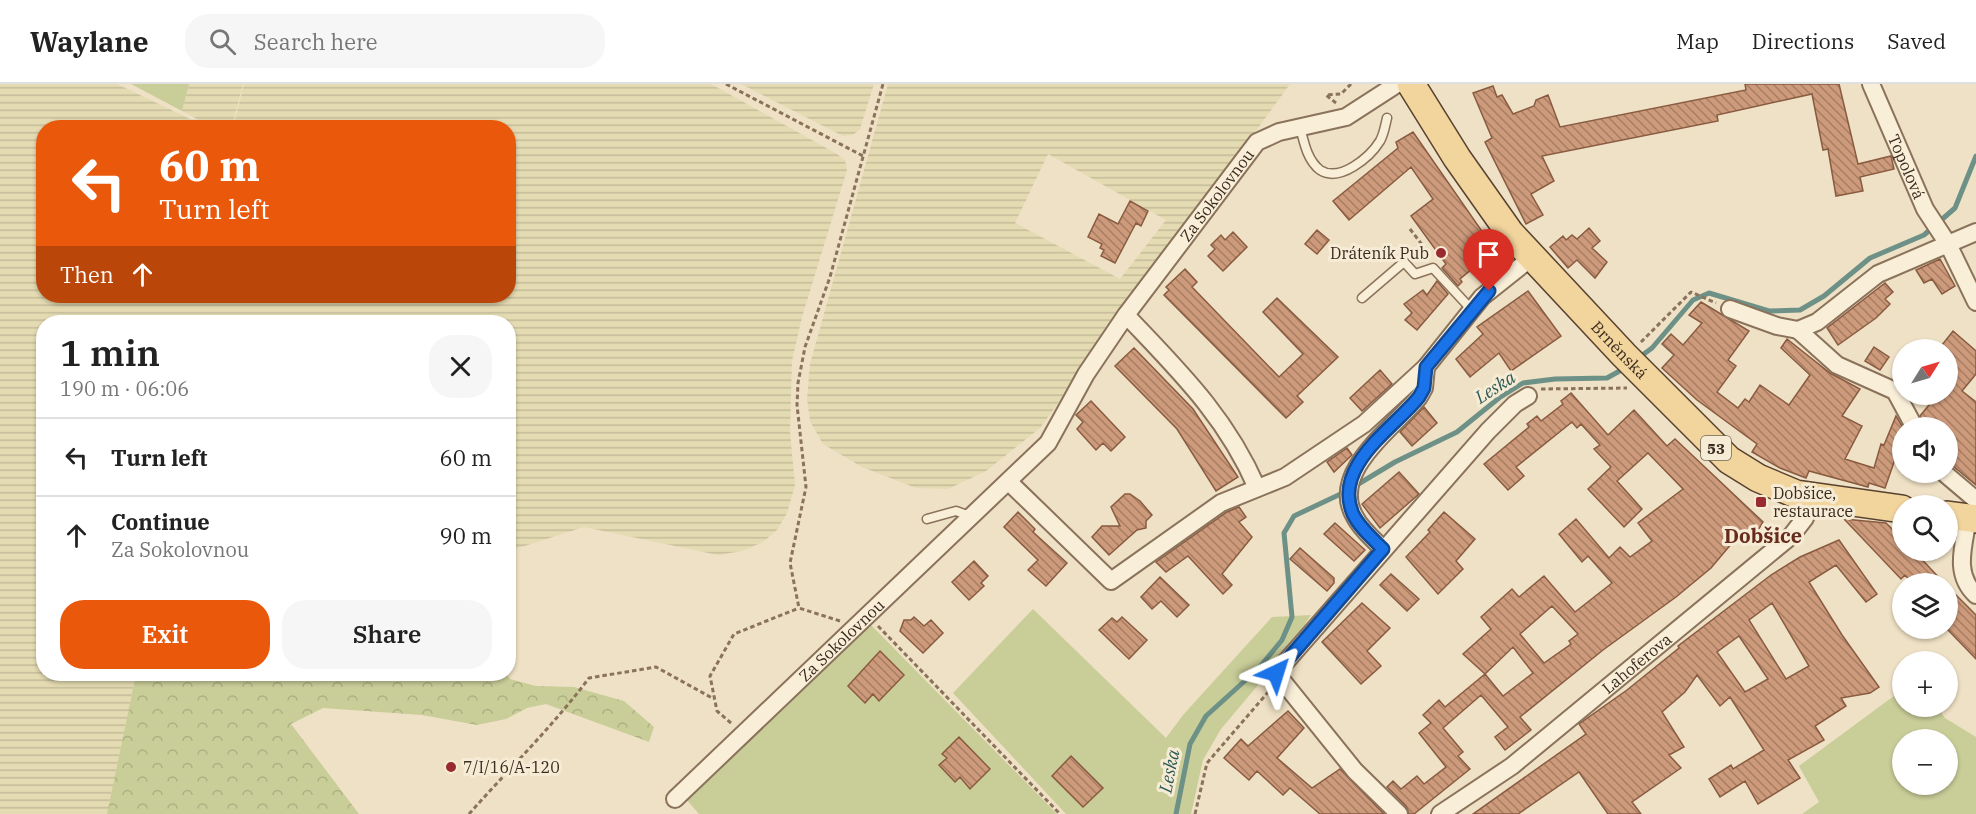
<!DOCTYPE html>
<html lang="en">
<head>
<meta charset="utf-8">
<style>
	body { margin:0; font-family:"IBM Plex Serif",serif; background:#f6f6f6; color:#222; height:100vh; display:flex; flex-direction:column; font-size:22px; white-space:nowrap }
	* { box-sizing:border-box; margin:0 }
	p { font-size:20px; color:#767676 }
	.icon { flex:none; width:33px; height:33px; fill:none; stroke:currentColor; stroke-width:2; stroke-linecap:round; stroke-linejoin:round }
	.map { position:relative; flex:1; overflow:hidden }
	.details { position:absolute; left:36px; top:231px; width:480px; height:366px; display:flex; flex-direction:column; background:#fff; border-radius:24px; box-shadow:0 2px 4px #0004 }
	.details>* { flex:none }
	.banner { position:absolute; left:36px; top:36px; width:480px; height:183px; border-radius:24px; box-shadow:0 2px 4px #0004; background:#ea580c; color:#fff; overflow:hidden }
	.needle { width:39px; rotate:53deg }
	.tools { position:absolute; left:1892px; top:255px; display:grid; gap:12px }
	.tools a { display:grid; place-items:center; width:66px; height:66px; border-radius:50%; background:#fff; box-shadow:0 2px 4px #0004; font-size:30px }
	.pin { position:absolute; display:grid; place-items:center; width:51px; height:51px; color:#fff; margin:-62px -26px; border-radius:50% 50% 50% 0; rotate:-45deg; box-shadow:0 0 6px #0007 }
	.pin .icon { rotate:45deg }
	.me { position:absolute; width:66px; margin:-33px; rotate:41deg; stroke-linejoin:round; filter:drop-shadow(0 0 4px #0008) }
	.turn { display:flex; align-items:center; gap:21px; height:126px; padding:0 24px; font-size:27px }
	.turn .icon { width:78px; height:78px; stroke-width:2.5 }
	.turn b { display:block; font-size:42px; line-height:51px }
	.then { display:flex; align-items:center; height:57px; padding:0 24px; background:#0003; gap:12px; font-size:22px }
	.round { display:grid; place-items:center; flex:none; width:63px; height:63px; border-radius:24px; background:#f6f6f6 }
	.overview { display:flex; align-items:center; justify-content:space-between; height:102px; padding:0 24px }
	h1 { font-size:36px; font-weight:600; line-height:45px }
	.primary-button { display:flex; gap:12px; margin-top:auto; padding:12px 24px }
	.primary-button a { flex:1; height:69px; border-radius:24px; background:#ea580c; color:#fff; font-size:24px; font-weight:600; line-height:69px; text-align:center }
	.primary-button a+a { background:#f6f6f6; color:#222 }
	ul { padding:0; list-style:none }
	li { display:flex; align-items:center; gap:18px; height:78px; padding:0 24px; border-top:2px solid #e0e0e0 }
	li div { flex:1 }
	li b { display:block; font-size:22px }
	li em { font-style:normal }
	header { display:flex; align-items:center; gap:36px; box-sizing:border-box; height:84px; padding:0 30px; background:#fff; border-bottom:2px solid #e0e0e0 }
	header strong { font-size:28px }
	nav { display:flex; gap:33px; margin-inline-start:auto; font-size:21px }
	.search { width:420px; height:54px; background:#f6f6f6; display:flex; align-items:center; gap:15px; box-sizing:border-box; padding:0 21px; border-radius:24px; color:#767676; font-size:22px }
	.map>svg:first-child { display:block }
	.farmland { fill:url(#farmland-rules); fill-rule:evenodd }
	.green { fill:#c9cd98; fill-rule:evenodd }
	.forest { fill:url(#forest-crowns) }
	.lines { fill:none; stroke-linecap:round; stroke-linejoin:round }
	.stream { stroke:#6d9187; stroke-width:5 }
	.building { fill:url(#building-back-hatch); stroke:#895b40; stroke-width:1.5; fill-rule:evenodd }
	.lane-casing { stroke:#8a725b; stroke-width:11 }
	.street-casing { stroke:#8a725b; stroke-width:20 }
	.primary-casing { stroke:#58412f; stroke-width:30 }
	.path { stroke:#8a725b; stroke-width:3; stroke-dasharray:4.5 3; stroke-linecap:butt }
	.lane { stroke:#f9eed8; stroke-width:8 }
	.street { stroke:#f9eed8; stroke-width:16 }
	.primary { stroke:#f2d49d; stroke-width:27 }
	.route-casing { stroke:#114b97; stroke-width:15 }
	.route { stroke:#1a73e8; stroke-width:10 }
	.poi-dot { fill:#992a2f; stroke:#f6ebd5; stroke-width:2 }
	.labels { text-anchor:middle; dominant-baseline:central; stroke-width:6; stroke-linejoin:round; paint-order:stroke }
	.shield { fill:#f6ebd5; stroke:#726556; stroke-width:1.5 }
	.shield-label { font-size:15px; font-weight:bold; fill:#3a2b1f }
	.street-label { font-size:16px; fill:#3a2b1f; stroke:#f6ebd5 }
	.poi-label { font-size:16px; fill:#3a2b1f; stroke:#f6ebd5; text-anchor:start }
	.water-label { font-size:18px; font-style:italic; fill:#2e5a55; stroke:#f6ebd5 }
	.quarter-label { font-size:20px; font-weight:bold; fill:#672b1e; stroke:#f6ebd5 }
</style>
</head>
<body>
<header>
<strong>Waylane</strong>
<div class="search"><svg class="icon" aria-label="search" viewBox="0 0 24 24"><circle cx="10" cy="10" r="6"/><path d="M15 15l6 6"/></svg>Search here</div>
<nav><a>Map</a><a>Directions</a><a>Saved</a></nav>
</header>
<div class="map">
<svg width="1976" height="730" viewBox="0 0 1976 730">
	<defs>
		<pattern id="farmland-rules" width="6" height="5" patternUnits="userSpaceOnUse" patternTransform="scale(1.5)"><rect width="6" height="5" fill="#e4dbb2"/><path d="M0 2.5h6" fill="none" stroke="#c4bc99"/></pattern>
		<pattern id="forest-crowns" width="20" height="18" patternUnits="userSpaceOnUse" patternTransform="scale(1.5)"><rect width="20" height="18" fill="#c9cd98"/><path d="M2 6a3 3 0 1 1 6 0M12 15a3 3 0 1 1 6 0" fill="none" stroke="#adb083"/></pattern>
		<pattern id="building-back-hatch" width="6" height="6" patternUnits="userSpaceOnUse" patternTransform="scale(1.5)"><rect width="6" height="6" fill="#cd9a7b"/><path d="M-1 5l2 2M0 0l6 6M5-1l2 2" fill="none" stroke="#a77e64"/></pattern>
	</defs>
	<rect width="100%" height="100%" fill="#efe1c5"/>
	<path class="farmland" d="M0 0H117L207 43 44 44V212H508V44L233 43 244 0H711L837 70 845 76 847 86 802 233 792 277 790 348 795 401 787 429 777 446 763 458 742 467 718 471 584 443 509 467 508 238H44V590H136L107 730H0Z
		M189 0H243L232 43H212L182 27Z
		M741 0H874L860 45 853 51 843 52Z
		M888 0H1290L1040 344 986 387 948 405 916 404 862 383 823 360 810 337 807 315 810 280ZM1048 70 1166 136 1120 195 1015 139Z"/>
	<path class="green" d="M131 0H189L182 27Z
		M1033 525 1166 654 1183 631 1272 533 1311 531 1290 563 1221 645 1203 676 1191 730H1066L953 609Z
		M870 540 1057 730H699L686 715Z
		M1902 606V622L1937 623 1945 634 1976 653V730H1802L1819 718 1799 682ZM1902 656H1947V700H1902Z"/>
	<path class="forest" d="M136 590H506L510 595 536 602 574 603 624 617 654 643 649 658 546 620 527 624 506 635 477 641 422 631 323 624 291 640 359 730H107Z"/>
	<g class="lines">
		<path class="stream" d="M1637 275 1652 264 1693 216 1709 209 1769 227 1800 226 1824 212 1870 174 1924 151 1955 124 1976 72
			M1355 402 1395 378 1457 348 1499 314 1523 299 1555 295 1607 294 1625 284
			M1176 730 1190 660 1206 632 1259 584 1282 556 1292 533 1284 449 1294 432 1347 407"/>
	</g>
	<path class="building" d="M1745 0H1839L1858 80 1891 72 1894 85 1860 93 1863 107 1836 112 1828 65 1823 66 1812 10 1717 31 1718 37 1542 72 1554 97 1531 110 1543 131 1526 140 1485 58 1492 54 1473 9 1493 2 1497 13 1502 11 1513 30 1534 22 1536 16 1548 11 1560 43 1746 6Z
		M1413 48 1495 166 1460 195 1462 198 1458 202 1442 184 1446 180 1411 132 1433 115 1411 83 1349 136 1333 117 1398 64 1396 58Z
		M1130 117 1148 127 1141 142 1136 139 1115 179 1101 172 1104 166 1100 164 1102 160 1088 153 1099 130 1118 140Z
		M1589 144 1600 157 1592 164 1607 178 1595 194 1577 176 1568 184 1550 163 1563 152 1566 156 1572 151 1577 155Z
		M1317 146 1329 156 1317 170 1305 160Z
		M1233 148 1247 163 1223 187 1208 172 1215 165 1211 161 1221 151 1225 156Z
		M1940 175 1955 202 1942 210 1932 195 1924 199 1916 186Z
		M1185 185 1197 198 1192 203 1279 293 1303 270 1263 228 1277 214 1338 273 1297 312 1303 318 1286 334 1164 211 1169 206 1166 203Z
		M1437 197 1448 210 1417 246 1405 236 1412 229 1404 220 1423 206 1427 211Z
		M1885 199 1893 208 1885 215 1890 220 1876 234 1838 261 1827 244Z
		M1528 207 1561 252 1511 287 1499 269 1470 293 1456 275 1483 250 1477 243Z
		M1701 218 1749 247 1728 276 1736 282 1717 308 1738 324 1745 315 1749 318 1760 301 1789 321 1810 291 1781 264 1787 255 1830 289 1860 305 1842 332 1862 342 1845 375 1874 384 1881 360 1884 361 1896 332 1902 342V355L1885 404 1869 399 1868 403 1809 387 1806 394 1780 384 1752 368 1757 360 1697 316 1662 284 1674 271 1662 260 1671 250 1683 261 1702 239 1689 231Z
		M1953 247 1976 267V290L1962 307 1976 318V401L1947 377V344H1925L1920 332 1938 310H1947V266H1938Z
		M1874 263 1889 273 1880 286 1865 277Z
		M1134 264 1193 325 1238 393 1216 407 1177 345 1115 282Z
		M1380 286 1392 300 1362 327 1350 314Z
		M1571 309 1608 351 1634 326 1667 362 1675 355 1763 438 1754 453 1743 446 1711 484 1676 513 1603 566 1520 633 1531 646 1505 666 1495 653 1508 643 1481 611 1443 644 1463 668 1458 672 1470 685 1414 730H1409L1406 722 1387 703 1393 697 1401 705 1417 692 1424 700 1446 683 1419 649 1431 639 1423 631 1439 616 1445 623 1485 590 1463 570 1491 545 1481 533 1512 505 1519 513 1544 492 1575 528 1612 499 1588 472 1582 478 1559 450 1576 435 1609 474 1620 463 1630 473 1652 457 1638 439 1683 405 1648 369 1617 397 1642 425 1624 443 1588 405 1611 383 1594 365 1600 361 1581 340 1577 344 1572 338 1516 383 1524 392 1508 406 1484 380 1529 343 1527 340 1537 332 1541 337 1563 320 1561 317ZM1552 522 1578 550 1569 557 1571 560 1544 579 1520 550ZM1513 563 1533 589 1503 612 1485 590Z
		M1091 317 1125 353 1111 367 1103 359 1096 366 1077 345 1083 338 1076 331Z
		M1424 323 1437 339 1412 362 1400 348Z
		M1347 364 1352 371 1334 388 1327 378Z
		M1399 388 1419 410 1380 444 1362 420Z
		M1125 410H1130L1140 417 1152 431 1146 437V444L1137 446 1109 471 1092 453 1102 442H1120L1111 423Z
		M1239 423 1246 433 1239 438 1252 453 1222 490 1232 501 1223 510 1188 472 1166 488 1156 478 1227 428Z
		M1018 428 1035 445 1033 448 1067 479 1046 502 1028 486 1038 476 1004 443Z
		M1444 428 1475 455 1456 477 1463 485 1438 510 1406 473 1430 448 1428 446Z
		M1844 435 1886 439 1902 455V466H1913L1945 500H1913L1905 491 1901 495Z
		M1335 439 1365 466 1354 477 1324 450Z
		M1839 456 1877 510 1866 518 1836 481 1809 498 1842 551 1879 603 1870 609 1841 614 1846 622 1815 642 1824 656 1788 676 1800 694 1758 720 1745 697 1720 713 1709 695 1731 681 1733 685 1764 666 1730 613 1720 622 1697 591 1685 608 1662 628 1684 663 1669 671 1681 684 1632 718 1641 730H1608L1579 688 1518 730H1473L1586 650 1579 640 1627 606 1679 564 1678 562 1771 491 1800 473ZM1772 519 1809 582 1786 595 1749 536ZM1739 552 1768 595 1745 608 1717 568Z
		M1300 464 1334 494V499L1327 507 1290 475Z
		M974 477 988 492 981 499 984 502 969 516 952 498Z
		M1391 490 1419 515 1407 527 1380 501Z
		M1160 493 1189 521 1177 533 1161 517 1152 525 1141 513Z
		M1947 502 1976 531V575L1947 545Z
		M1362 519 1390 544 1367 567 1381 582 1361 600 1322 558Z
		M914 533 924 542 931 536 943 549 923 569 900 547 904 536H911Z
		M1122 533 1147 556 1129 575 1099 546 1112 534 1117 538Z
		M880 567 904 591 879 617 873 610 865 619 848 602Z
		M1288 627 1304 644 1277 674 1312 704 1340 685 1384 730H1320L1290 704 1283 711 1257 687 1249 696 1224 674 1241 655 1248 662Z
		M959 653 990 685 970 705 960 693 955 698 939 681 947 674 942 670Z
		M1071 672 1103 704 1083 723 1052 692Z"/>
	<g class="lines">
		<defs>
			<path id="lane" d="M1300 43C1304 58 1307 76 1320 86 1340 99 1370 73 1380 57 1384 50 1385 42 1387 34
				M1362 214 1404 178 1415 190 1433 184 1471 225
				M927 435 956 427 970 432"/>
			<g id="street">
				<path id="s1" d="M1871 0 1925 125 1948 160 1976 218"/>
				<path d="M1730 225 1777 242 1798 246"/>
				<path d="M1126 231C1178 286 1226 332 1257 404"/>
				<path d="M1798 246 1817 238 1878 190 1976 148"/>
				<path d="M1798 246 1837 281 1895 307 1915 344"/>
				<path d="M1943 388 1976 416"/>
				<path d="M1009 398 1111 497 1221 419 1285 393 1364 340 1426 283 1482 213 1531 174"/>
				<path d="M1968 434C1964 461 1953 490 1976 511"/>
				<path d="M1383 465C1373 455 1361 445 1355 433 1328 388 1395 343 1419 313L1424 304 1426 283"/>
				<path id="s2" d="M675 715 1048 359 1086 290 1126 231 1257 58 1279 48 1346 33 1397 0"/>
				<path d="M1399 730 1355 687 1276 589 1488 347 1515 320 1528 312"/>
				<path id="s3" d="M1440 730 1512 682 1791 452 1805 434 1813 413"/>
			</g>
			<g id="primary">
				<path id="s4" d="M1411 0 1457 74 1510 149 1624 271 1729 376 1758 394 1796 410 1902 425"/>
				<path d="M1947 431 1976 435"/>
			</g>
		</defs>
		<use href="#lane" class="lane-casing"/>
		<use href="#street" class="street-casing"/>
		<use href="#primary" class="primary-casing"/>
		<path class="path" d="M726 0 863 72
			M1336 19 1326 11 1341 10 1351 0
			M1410 145 1430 171
			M1641 258 1691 208 1716 219
			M1541 305 1627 304
			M840 537 799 524 790 479 806 403 797 321 798 299 805 263 830 193 883 0
			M878 542 1060 730
			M731 639 717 627 710 592 734 550 799 524
			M469 730C509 685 553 642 589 594L656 583 714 615
			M1195 730 1207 679 1269 607"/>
		<use href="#lane" class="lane"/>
		<use href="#street" class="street"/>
		<use href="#primary" class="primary"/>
	</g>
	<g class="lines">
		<defs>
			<path id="route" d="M1276 589 1383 465C1373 455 1359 443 1353 430 1332 382 1394 344 1419 313L1424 304 1426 283 1489 207"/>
		</defs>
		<use href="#route" class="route-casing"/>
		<use href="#route" class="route"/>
	</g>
	<g class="poi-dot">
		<circle cx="1441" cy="169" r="6"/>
		<rect x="1755" y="412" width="12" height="12" rx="3"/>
		<circle cx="451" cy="683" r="6"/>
	</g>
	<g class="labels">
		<rect class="shield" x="1701" y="352" width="30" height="24" rx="4.5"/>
		<g class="shield-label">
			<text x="1716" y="364">53</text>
		</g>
		<g class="street-label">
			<text stroke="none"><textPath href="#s1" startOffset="90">Topolová</textPath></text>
			<text stroke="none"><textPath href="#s2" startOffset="816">Za Sokolovnou</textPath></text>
			<text stroke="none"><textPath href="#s4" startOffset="339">Brněnská</textPath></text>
			<text stroke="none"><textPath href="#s2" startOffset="230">Za Sokolovnou</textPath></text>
			<text stroke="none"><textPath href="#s3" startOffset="248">Lahoferova</textPath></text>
		</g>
		<g class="poi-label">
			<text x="1429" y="169" text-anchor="end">Dráteník Pub</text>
			<text x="1773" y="409">Dobšice,<tspan x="1773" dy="18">restaurace</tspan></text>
			<text x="463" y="683">7/I/16/A-120</text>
		</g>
		<g class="water-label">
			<text transform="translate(1495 303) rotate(-33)">Leska</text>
			<text transform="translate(1169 687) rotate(-79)">Leska</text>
		</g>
		<g class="quarter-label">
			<text x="1763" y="451">Dobšice</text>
		</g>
	</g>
</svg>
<div class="tools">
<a><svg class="needle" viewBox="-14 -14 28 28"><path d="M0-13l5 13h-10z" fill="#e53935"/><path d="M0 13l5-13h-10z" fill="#767676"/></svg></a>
<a><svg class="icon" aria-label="sound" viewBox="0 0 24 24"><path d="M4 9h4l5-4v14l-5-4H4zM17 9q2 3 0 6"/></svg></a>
<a><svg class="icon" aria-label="search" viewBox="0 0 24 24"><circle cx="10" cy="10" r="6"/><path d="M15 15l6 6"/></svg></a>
<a><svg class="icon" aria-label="layers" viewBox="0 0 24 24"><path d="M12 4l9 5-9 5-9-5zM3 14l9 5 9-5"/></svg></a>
<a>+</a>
<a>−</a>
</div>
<div class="pin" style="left:1489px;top:207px;background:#d93025"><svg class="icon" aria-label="arrive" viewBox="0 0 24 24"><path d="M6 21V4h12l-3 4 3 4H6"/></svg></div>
<svg class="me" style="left:1276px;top:589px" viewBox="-20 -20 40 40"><path d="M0-17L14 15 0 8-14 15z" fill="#1a73e8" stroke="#fff" stroke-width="4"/></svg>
<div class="banner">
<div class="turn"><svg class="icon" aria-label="left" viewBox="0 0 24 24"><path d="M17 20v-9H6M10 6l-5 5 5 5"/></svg><div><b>60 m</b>Turn left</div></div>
<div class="then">Then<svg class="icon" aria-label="ahead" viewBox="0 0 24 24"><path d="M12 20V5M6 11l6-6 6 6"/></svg></div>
</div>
<section class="details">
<div class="overview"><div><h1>1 min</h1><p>190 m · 06:06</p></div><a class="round"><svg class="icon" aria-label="close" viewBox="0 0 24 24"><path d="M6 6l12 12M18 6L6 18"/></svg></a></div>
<ul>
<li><svg class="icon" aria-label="left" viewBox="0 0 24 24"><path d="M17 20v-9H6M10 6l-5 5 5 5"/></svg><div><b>Turn left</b></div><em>60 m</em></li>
<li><svg class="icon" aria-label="ahead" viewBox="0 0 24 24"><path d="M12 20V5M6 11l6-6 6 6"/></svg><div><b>Continue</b><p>Za Sokolovnou</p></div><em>90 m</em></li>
</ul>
<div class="primary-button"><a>Exit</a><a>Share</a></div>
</section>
</div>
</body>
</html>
